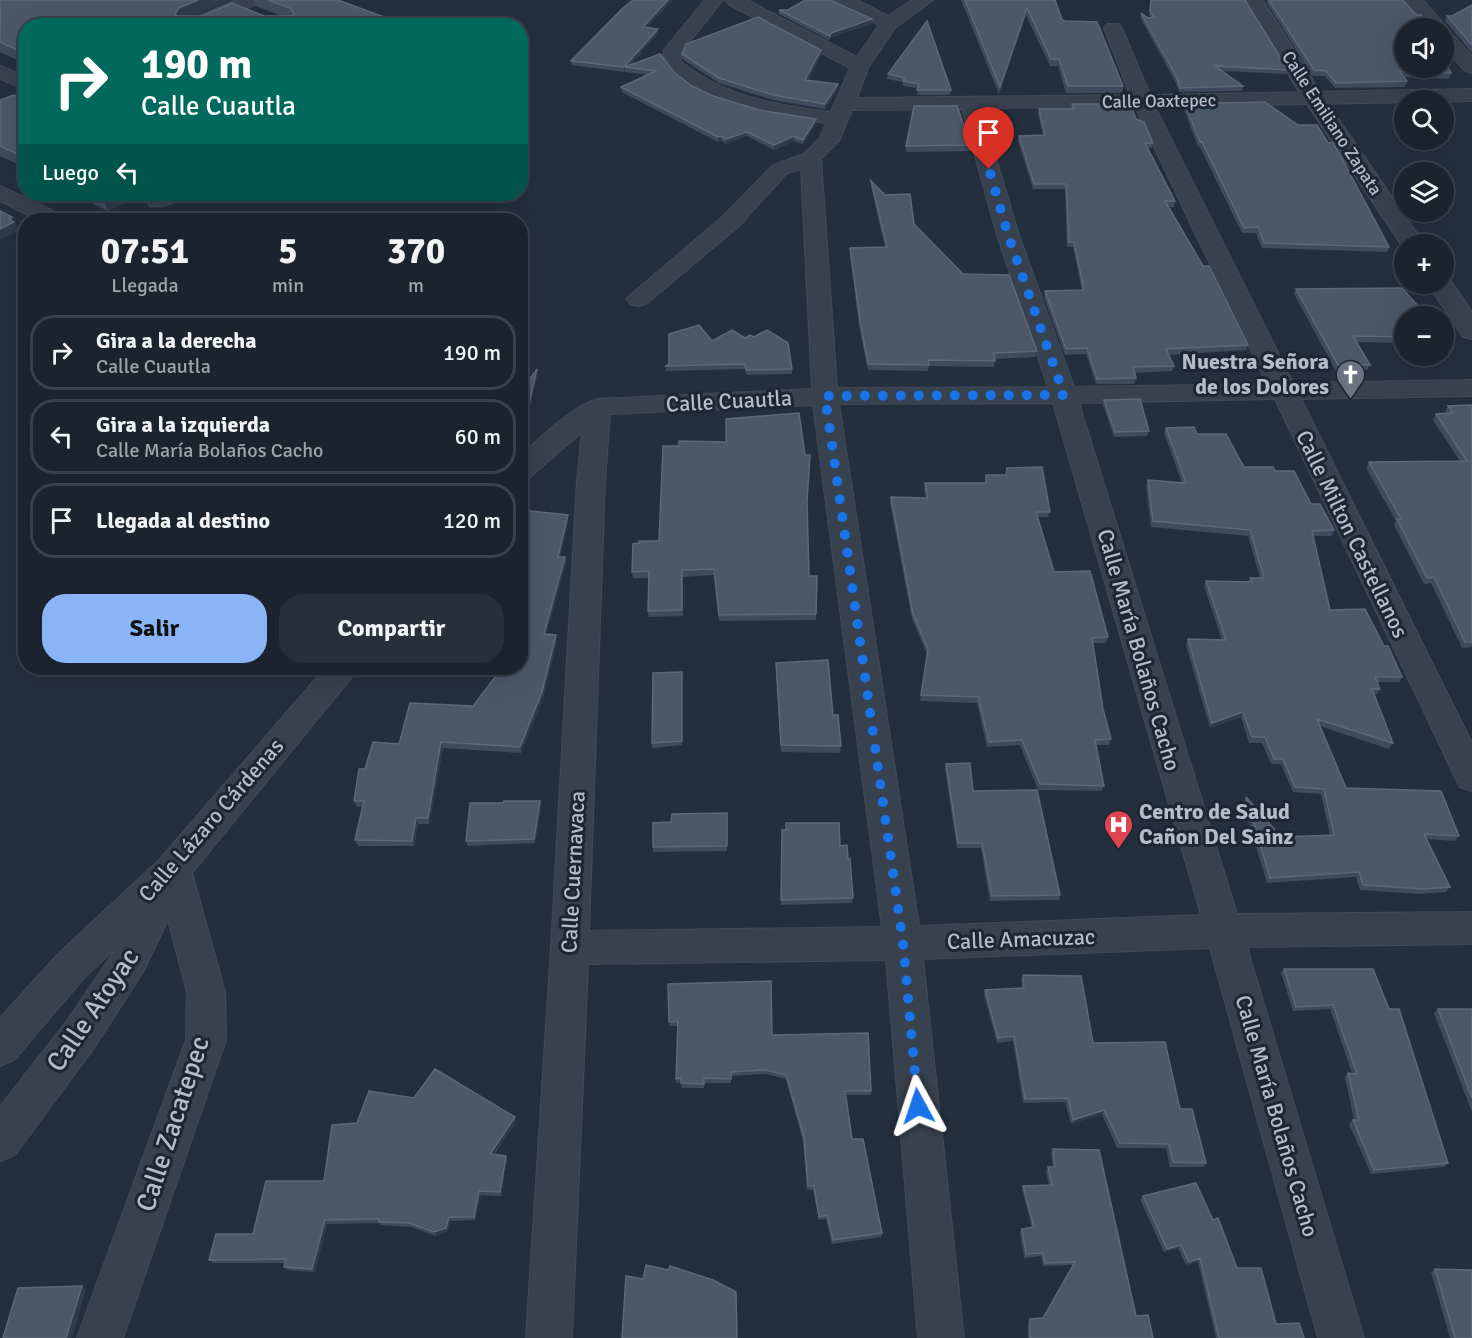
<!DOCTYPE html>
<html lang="es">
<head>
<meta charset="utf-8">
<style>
	body { margin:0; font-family:Signika,sans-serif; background:#282f3a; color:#f1f3f6; height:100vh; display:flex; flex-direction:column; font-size:22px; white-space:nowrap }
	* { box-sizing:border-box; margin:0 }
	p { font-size:20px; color:#a0a4aa }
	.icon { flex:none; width:33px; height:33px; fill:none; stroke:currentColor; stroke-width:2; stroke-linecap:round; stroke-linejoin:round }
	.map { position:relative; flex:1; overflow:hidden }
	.drawer { position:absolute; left:18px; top:213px; width:510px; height:462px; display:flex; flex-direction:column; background:#1b232e; border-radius:24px; box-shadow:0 6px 24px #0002,0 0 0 2px #39404a }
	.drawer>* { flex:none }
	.top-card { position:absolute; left:18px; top:18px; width:510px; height:183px; border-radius:24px; box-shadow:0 6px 24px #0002,0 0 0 2px #39404a; background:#00695c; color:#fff; overflow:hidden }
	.controls { position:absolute; left:1394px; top:18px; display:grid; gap:12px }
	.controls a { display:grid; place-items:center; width:60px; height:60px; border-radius:50%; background:#1b232e; box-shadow:0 6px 24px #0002,0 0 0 2px #39404a; font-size:30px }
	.pin { position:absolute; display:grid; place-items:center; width:51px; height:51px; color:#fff; margin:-62px -26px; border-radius:50% 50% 50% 0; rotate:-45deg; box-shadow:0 0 6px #0007 }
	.pin .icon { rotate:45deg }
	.me { position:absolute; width:66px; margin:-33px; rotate:355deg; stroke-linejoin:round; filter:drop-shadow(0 0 4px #0008) }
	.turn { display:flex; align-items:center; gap:21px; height:126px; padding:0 24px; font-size:27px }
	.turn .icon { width:78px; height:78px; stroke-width:2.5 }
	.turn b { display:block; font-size:42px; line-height:51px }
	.then { display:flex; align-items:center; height:57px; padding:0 24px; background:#0003; gap:12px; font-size:22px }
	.eta { display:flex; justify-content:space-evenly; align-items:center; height:102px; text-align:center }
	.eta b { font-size:36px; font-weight:700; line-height:42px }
	.action { display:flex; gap:12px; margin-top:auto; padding:12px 24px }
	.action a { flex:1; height:69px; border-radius:24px; background:#8ab4f8; color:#111; font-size:24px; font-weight:700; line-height:69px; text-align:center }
	.action a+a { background:#282f3a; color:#f1f3f6 }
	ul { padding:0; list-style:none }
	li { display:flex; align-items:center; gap:18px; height:75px; margin:0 12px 9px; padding:0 12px; border:3px solid #39404a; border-radius:24px }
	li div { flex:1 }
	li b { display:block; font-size:22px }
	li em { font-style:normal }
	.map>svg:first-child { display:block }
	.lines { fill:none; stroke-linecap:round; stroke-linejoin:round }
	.minor-casing { stroke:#414a57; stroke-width:2 }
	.tertiary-casing { stroke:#414a57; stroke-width:3 }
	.minor { fill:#38414e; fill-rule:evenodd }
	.tertiary { fill:#38414e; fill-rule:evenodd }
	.wall { fill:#3f4b5c }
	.shaded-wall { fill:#2f3b4b }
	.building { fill:#4b5868; stroke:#5c6777; stroke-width:1.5 }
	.route { stroke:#1a73e8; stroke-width:10; stroke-dasharray:0 18 }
	.labels { text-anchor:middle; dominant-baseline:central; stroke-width:6; stroke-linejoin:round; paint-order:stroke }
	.far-street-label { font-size:18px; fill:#b4bcc9; stroke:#1d2633 }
	.poi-label { font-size:22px; font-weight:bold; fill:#b4bcc9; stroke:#1d2633; text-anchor:end }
	.street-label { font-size:22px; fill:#b4bcc9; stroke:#1d2633 }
	.near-street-label { font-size:27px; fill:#b4bcc9; stroke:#1d2633 }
</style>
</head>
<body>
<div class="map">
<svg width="1472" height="1338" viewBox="0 0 1472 1338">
	<rect width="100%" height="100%" fill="#242f3e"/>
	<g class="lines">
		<defs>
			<path id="minor" d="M236 0H260L257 4 206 26H181L184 22Z
				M705 0H723L682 51 680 60 684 64C728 98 778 105 831 112L850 68 728 4 725 0H747L857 57 879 25 837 4 834 0H857L888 16 912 0H933L896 27 869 66 857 98 1130 95 1104 28 1107 24H1119L1122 28 1150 95 1472 89V101L1155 107 1293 383 1472 380V396L1301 399 1472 743V791L1460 787 1455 777 1275 399 1079 403 1237 914 1472 912V944L1247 947 1364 1338H1318L1210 948 923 959 964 1338H918L886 960 588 964 572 1338H526L551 948 577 481 582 432 530 477 520 480V456C540 438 572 406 598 399L812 389 801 169 787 173 738 227 646 304 638 306 630 304 626 299 722 217 773 165 804 154 820 138 826 123C774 116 694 107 662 60L664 50ZM1135 107 1267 384 1074 387 1019 235 981 108ZM962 109 997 235 1048 387 837 388 821 159 839 141 852 110ZM1053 403 1201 915 919 926 839 404ZM813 405 882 927 589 931 605 481 610 414Z
				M1404 0H1423L1444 24 1447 28 1446 30 1449 31 1472 56V73L1465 71 1443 46V28H1429Z
				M0 66 26 77V90L0 79Z
				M0 186 62 215 65 220H38L0 201Z
				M156 194H183C176 204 162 208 150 206L147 201Z
				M325 668H359L192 873 225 992 226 1040 123 1338H77L186 1040 187 992 168 920 143 972 94 1048 15 1155 0 1161V1107L66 1022 118 946 84 978 14 1060 0 1066V1018L58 954 160 859Z"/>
			<path id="tertiary" d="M1244 0H1262L1324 99 1424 244H1404V248L1304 99Z
				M1443 277 1449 279 1472 313V339L1463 336 1428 284H1443Z"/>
		</defs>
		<use href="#minor" class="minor-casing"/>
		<use href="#tertiary" class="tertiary-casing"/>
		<use href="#minor" class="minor"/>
		<use href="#tertiary" class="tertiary"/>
	</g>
	<path class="wall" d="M0 0H230L192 16H282L255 6 253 0H338L395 21V23L398 24V26H26V64L0 52Z
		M633 0H673L647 27 658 29V33L630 66 675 73 692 86 713 96 759 110 816 119V124L803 144 794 141 774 150 747 136 726 144 721 140 718 142 622 92 621 87 648 75 626 72 625 71 624 72 572 65 571 61Z
		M961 0H1055L1062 20 1123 86 1122 93H1066L1058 66H1050L1026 15 999 94Z
		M1151 0H1245L1288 70 1286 74 1221 71 1243 86 1242 91 1179 92 1176 83 1140 17 1141 13 1148 18 1151 17 1149 15Z
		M1267 0H1403L1404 28 1451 73 1449 79 1404 77 1407 81 1405 87 1335 88 1325 76H1312L1267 3Z
		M1472 5V53L1445 21 1447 16H1452Z
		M779 10 872 19 871 24 831 37 829 40 779 14Z
		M927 21 951 90 950 95H917L918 88 903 86V82L887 79 888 74Z
		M1443 41 1448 48 1446 53 1443 52Z
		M821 50V55L808 80 838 84V89L825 109 773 100 719 83 682 59V54Z
		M0 100 26 101V168L0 156Z
		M1072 104 1136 119 1153 143 1152 148H1148L1175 201 1174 207H1168L1248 345 1246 350 1169 355 1174 366 1172 371 1134 373 1136 378 1134 384H1096L1086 354 1065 355 1044 297 1045 291H1082L1073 247H1067L1065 189H1033L1018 141 1019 136 1043 135 1038 114 1039 109H1071Z
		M1185 104 1389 247 1387 252 1262 248 1256 233H1242L1200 147H1198L1184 109Z
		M971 145 970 151 906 152V146Z
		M871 181 1037 351 1035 357 995 359 994 367 929 366 928 371 868 370 859 326 850 254V248L885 247 871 186Z
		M73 194H145L108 211Z
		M1296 289 1404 316V343L1357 342 1370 365 1367 370 1336 371 1294 294Z
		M712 341 792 369V374L746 375 745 369 666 371V366Z
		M1104 400 1149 431 1147 436 1114 437 1103 405Z
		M1472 405V647L1462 648 1431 583 1424 584 1394 525 1396 521 1366 468 1369 462 1460 461 1433 420 1436 414 1446 413 1445 412 1448 406Z
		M1166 428 1197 434 1244 467 1275 471 1311 504 1334 530 1331 536H1313L1330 610 1384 646 1402 677 1399 682H1377L1380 689 1377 694H1374L1393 743 1389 749 1320 726 1346 788 1459 836 1455 841 1427 839 1450 887 1446 892 1420 894 1360 890 1356 877 1267 883 1243 803 1246 797 1281 837 1330 835 1321 794 1293 792 1281 764H1271L1262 743H1249L1241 717 1210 728 1186 645 1188 639 1222 640 1204 586 1206 581 1249 582 1250 578H1260L1248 536 1151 527 1146 486 1148 480 1182 483 1164 433Z
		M986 475 1050 512 1048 517H1038L1054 572 1108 637 1106 643H1093L1103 709 1111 739 1109 745H1096L1104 786 1102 791 1038 790 1020 745 987 747 977 703 920 701 927 654 912 619 890 503 891 497 926 498 924 489 925 483H985Z
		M807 503 809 576 816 614V620L719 621 714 575 683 577V616L648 617 649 578H633L632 572 659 541Z
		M568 521 560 557H565L566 563 546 635 557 641 543 698 521 753 443 748 429 824H418L414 846H358L355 840 363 807H357L354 801 365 769 399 744 473 706 520 668Z
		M776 663 833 715 841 746 840 753 781 752Z
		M682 672V745L652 748V743Z
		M946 764 1060 895 1059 900 990 901 981 848H957L945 769Z
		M540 801 541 806 535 843 468 846 466 841 503 803Z
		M727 813V851L653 852V847L671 822Z
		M786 823 840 846 848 859 853 898 852 903 781 905 782 830H785Z
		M1284 969H1373L1448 1163 1444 1167 1371 1174 1349 1124 1353 1120H1354L1345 1077 1348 1073H1352L1330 1009 1293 1011 1281 973Z
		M1023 975 1093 1043 1180 1109 1206 1163 1203 1167H1170L1166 1148H1117L1102 1114 1071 1124 1065 1102 1023 1103 1013 1041 997 1043 984 995 985 990 1022 988 1021 980Z
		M668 984 772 1035 871 1091V1095H846L852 1139 882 1233 881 1237 832 1244 826 1219 819 1220 813 1190H807L803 1141 786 1079 766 1074 731 1076V1083H705L704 1088H682L681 1082 676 1083 678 1026H670Z
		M1438 1009H1472V1112L1434 1013Z
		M516 1121 494 1155 507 1160 501 1196 481 1195 475 1220 450 1221 448 1231 436 1236 411 1227 381 1225 380 1223 327 1224 315 1272 287 1270 284 1267 285 1263H213L209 1260 253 1234 324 1181Z
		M1053 1149 1136 1316 1153 1338H1028V1322L1030 1319 1043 1318 1073 1265 1043 1266 1041 1256 1024 1258 1020 1232 1022 1229 1032 1228 1022 1189 1023 1186 1049 1185 1046 1171 1048 1167H1053L1051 1153Z
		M1143 1196 1237 1268 1276 1324 1304 1338H1216L1198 1262 1186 1265 1178 1248 1164 1252 1140 1199Z
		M1435 1269 1472 1338H1450L1431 1272Z"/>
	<path class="shaded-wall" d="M198 0H230L183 20 175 14 179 8Z
		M668 0H673L643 31V27Z
		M1027 8 1026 15 999 94 1000 87Z
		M872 19 871 24 831 37 829 40 830 36 831 33Z
		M658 29V33L628 68 625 67V71L624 72V67Z
		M821 50V55L805 85V80Z
		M838 84V89L825 109V104Z
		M816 119V124L803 144V140Z
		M747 132V136L726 144V139Z
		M721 136V140L718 142V137Z
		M794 136V141L774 150V145Z
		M113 194H145L108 211 103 198Z
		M12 217 18 231 0 240V229L9 219Z
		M537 369 538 374 520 450V442Z
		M568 515V521L559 563 558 557Z
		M565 557 566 563 545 640 544 634Z
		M556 635 557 641 543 698 521 753 520 747Z
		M1243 712 1241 717 1210 728 1212 723Z
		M441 742 443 748 429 824 428 818Z
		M540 801 541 806 535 843 534 839Z
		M416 818 418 824 414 846 412 841Z
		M1104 1110 1102 1114 1071 1124 1073 1120Z
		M515 1117 516 1121 491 1158 490 1154Z
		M506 1156 507 1160 501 1196 500 1192Z
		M479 1191 481 1195 475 1220 474 1217Z
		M449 1217 450 1221 448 1231 436 1236 434 1232Z
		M325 1220 327 1224 315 1272 312 1269Z
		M1181 1245 1178 1248 1164 1252 1167 1249Z
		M1200 1258 1198 1262 1186 1265 1189 1262Z
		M82 1286 86 1289 72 1338H66Z"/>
	<path class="building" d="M0 0H198L179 8 175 14 177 16H202L232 3 264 16H292L294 14 290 8 268 0H338L395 21 392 22 398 24 395 26H26V54L0 42Z
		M633 0H668L643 27 658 29 624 67 571 61 622 9Z
		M805 0H830L872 19 831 33 830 36 779 10H788Z
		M965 0H1055L1062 20 1065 21 1097 22 1123 86H1068L1059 59H1051L1027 8 1000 87Z
		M1151 0H1245L1288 70 1215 66 1243 86 1180 88 1177 78 1141 13 1148 18 1154 17 1150 11Z
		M1269 0H1403L1416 15H1421L1431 25H1443V28H1404V68H1443V59L1451 73 1399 71 1407 81 1336 83 1326 71 1314 70Z
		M1472 5V45L1447 16H1452Z
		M758 17 821 50 805 80 838 84 825 104 773 95 719 78 682 54 686 44Z
		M927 21 951 90H917L919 84 903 81 905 78 888 74Z
		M1443 41 1448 48 1443 45Z
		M660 54 675 73 692 86 713 96 759 110 816 119 803 140 794 136 774 145 747 132 726 139 721 136 718 137 621 87 656 71 625 67Z
		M14 95 26 101V158L0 146V100Z
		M1265 102 1298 125H1317L1328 143 1333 142 1389 247 1264 243 1258 227 1244 228 1202 142H1200L1185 104Z
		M1072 104H1130L1136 119 1144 122 1153 143H1145L1175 201H1165L1203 266H1209L1248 345 1166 349 1174 366 1133 367 1136 378 1097 379 1087 348 1066 349 1045 291 1084 290 1074 242H1069L1066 184H1034L1019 136 1045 135 1039 109H1074Z
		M914 106H957L971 145 906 146Z
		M871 181 885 195 910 194 914 224 963 274 1009 275 1037 351 994 353 995 361 928 360 929 365 868 364 860 320 850 248 887 247Z
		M94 194H113L103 198Z
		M0 211 12 217 9 219 14 222 0 229Z
		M1402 288 1427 316H1404V337L1353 336 1370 365H1338L1296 289Z
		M699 325 712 341 732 330 745 338 750 335 754 337 767 330 788 343 792 369 746 370 745 364 666 366 669 364V334Z
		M537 369 520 442V392Z
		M1140 399 1149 431 1115 432 1104 400Z
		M1472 405V642H1465L1434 577 1427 578 1397 519H1401L1369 462 1467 461 1436 414 1453 413 1448 406Z
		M799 413 805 455H810L807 502 809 576H817L816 614 719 615 714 569 682 570V610L648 611 649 571 632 572 633 544 640 543 639 541H659L663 446H679V441L726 442V419Z
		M1194 427 1197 434H1226L1244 467H1273L1275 471H1294L1311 504H1320L1334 530 1312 531 1330 610 1365 609 1384 646H1388L1402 677H1375L1380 689H1372L1393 743 1317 719 1346 788 1441 791 1459 836 1424 834 1450 887 1424 889 1363 885 1359 872 1270 878 1246 797 1281 837 1334 835 1324 789 1295 787 1283 759H1274L1265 737H1252L1243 712 1212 723 1188 639 1226 640 1206 581 1252 582 1250 578H1264L1250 530 1153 521 1148 480 1186 483 1166 428Z
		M1042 467 1050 512H1036L1054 572 1090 571 1108 637 1092 638 1103 709 1111 739 1095 740 1104 786 1040 784 1022 740 989 742 978 697 921 695 928 649 913 614 891 497 928 498 925 483H986V475H1006L1007 468Z
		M521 510 568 515 558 557H565L544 634 556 635 542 692 520 747 441 742 428 818H416L412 841 355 840 364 801H354L359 769H365L373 742 399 744 410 703 473 706 502 668H520Z
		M828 660 833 715H838L841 746 781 745 776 663Z
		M682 672V741L652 743 653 673Z
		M970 763 973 791 1037 790 1060 895 992 896 982 843H958L946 764Z
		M504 801H540L534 839 466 841 470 803H503Z
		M727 813V846L653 847V823L671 822 672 814Z
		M786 823H839L840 846 847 845 848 859H850L853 898 781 900 782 830H786Z
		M1284 969H1373L1389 1009H1399L1448 1163 1374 1170 1353 1120H1359L1348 1073 1357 1074 1333 1005 1296 1007Z
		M1023 975 1081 976 1093 1043 1165 1042 1180 1109H1192L1206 1163 1173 1162 1169 1144 1120 1143 1104 1110 1073 1120 1068 1098 1025 1099 1014 1036 998 1038 985 990 1024 988Z
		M771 981 772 1035 868 1033 871 1091H845L852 1139H863L882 1233 833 1240 827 1215 819 1217 814 1186H808L804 1137 786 1075 766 1070 731 1072V1079L704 1078V1084L681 1083V1078L676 1079 678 1021 669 1022 668 984Z
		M1438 1009H1472V1098Z
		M435 1069 515 1117 490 1154 506 1156 500 1192 479 1191 474 1217H449L446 1228 434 1232 409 1223 379 1222V1219L325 1220 312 1269 284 1267 286 1259 209 1260 216 1234H253L266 1181H324L332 1125 357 1123 369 1091 414 1098Z
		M1053 1149 1099 1150 1136 1316 1148 1315 1153 1338H1030V1319L1043 1318 1075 1262 1045 1263 1043 1253 1026 1254 1022 1229 1034 1227 1023 1186 1052 1185 1048 1167H1055Z
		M1196 1183 1213 1220 1218 1218 1237 1268H1261L1276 1324 1299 1323 1304 1338H1219L1200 1258 1189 1262 1181 1245 1167 1249 1143 1196Z
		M646 1265 668 1270 670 1266 713 1280 736 1292 737 1338H622L626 1276 643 1279Z
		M1435 1269 1472 1270V1338H1455Z
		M82 1286 66 1338H3L18 1288Z"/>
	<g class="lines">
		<path class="route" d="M918 1106 903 943 825 396 1064 395 1008 235 989 169"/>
	</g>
	<defs>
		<symbol id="church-pin" viewBox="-11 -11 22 30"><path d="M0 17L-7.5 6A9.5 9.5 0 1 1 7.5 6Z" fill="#6b7280" stroke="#1d2633"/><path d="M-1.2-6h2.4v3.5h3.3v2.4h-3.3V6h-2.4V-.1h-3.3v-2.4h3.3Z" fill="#fff"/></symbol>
		<symbol id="hospital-pin" viewBox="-11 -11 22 30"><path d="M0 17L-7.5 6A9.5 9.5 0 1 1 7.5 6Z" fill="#e0444e" stroke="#1d2633"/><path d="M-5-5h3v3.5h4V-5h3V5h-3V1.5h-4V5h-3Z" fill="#fff"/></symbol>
	</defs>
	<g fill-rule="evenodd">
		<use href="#church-pin" x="1334" y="358" width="33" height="45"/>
		<use href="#hospital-pin" x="1102" y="808" width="33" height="45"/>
	</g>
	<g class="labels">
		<g class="far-street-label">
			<text transform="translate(1159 101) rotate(-1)">Calle Oaxtepec</text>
			<text transform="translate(1332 123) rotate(57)">Calle Emiliano Zapata</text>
		</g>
		<g class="poi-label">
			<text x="1329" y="361">Nuestra Señora<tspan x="1329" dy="25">de los Dolores</tspan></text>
			<text x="1139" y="811" text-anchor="start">Centro de Salud<tspan x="1139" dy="25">Cañon Del Sainz</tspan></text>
		</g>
		<g class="street-label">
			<text transform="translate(729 401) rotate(-3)">Calle Cuautla</text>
			<text transform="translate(1352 534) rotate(64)">Calle Milton Castellanos</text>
			<text transform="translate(1139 650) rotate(74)">Calle María Bolaños Cacho</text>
			<text transform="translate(211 820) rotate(-49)">Calle Lázaro Cárdenas</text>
			<text transform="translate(573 872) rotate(-87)">Calle Cuernavaca</text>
			<text transform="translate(1021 939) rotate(-2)">Calle Amacuzac</text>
			<text transform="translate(1277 1116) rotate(74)">Calle María Bolaños Cacho</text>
		</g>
		<g class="near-street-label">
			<text transform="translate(93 1010) rotate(-56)">Calle Atoyac</text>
			<text transform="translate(173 1124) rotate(-72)">Calle Zacatepec</text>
		</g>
	</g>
</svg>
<div class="controls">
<a><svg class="icon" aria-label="sound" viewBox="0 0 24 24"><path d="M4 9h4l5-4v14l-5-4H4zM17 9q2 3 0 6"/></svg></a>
<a><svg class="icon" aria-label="search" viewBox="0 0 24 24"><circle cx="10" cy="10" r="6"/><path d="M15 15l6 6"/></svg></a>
<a><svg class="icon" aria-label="layers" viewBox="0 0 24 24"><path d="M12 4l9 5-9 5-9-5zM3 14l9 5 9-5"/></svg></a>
<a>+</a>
<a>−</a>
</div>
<div class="pin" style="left:989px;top:169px;background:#d93025"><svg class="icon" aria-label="arrive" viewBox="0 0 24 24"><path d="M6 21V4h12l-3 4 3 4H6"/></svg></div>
<svg class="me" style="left:918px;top:1106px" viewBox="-20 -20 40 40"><path d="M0-17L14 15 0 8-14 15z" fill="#1a73e8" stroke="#fff" stroke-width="4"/></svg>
<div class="top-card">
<div class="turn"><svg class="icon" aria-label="right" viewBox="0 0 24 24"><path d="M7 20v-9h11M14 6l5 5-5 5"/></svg><div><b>190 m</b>Calle Cuautla</div></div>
<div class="then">Luego<svg class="icon" aria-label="left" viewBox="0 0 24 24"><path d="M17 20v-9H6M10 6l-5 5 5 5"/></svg></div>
</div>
<section class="drawer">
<div class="eta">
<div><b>07:51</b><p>Llegada</p></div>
<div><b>5</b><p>min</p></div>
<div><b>370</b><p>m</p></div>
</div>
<ul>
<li><svg class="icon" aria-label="right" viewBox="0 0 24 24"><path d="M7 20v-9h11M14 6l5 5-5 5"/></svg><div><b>Gira a la derecha</b><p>Calle Cuautla</p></div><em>190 m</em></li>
<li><svg class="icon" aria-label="left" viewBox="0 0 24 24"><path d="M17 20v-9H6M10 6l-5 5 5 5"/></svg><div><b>Gira a la izquierda</b><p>Calle María Bolaños Cacho</p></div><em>60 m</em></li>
<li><svg class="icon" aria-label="arrive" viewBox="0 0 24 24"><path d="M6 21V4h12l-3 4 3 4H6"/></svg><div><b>Llegada al destino</b></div><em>120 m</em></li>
</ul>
<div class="action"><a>Salir</a><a>Compartir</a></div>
</section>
</div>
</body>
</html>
